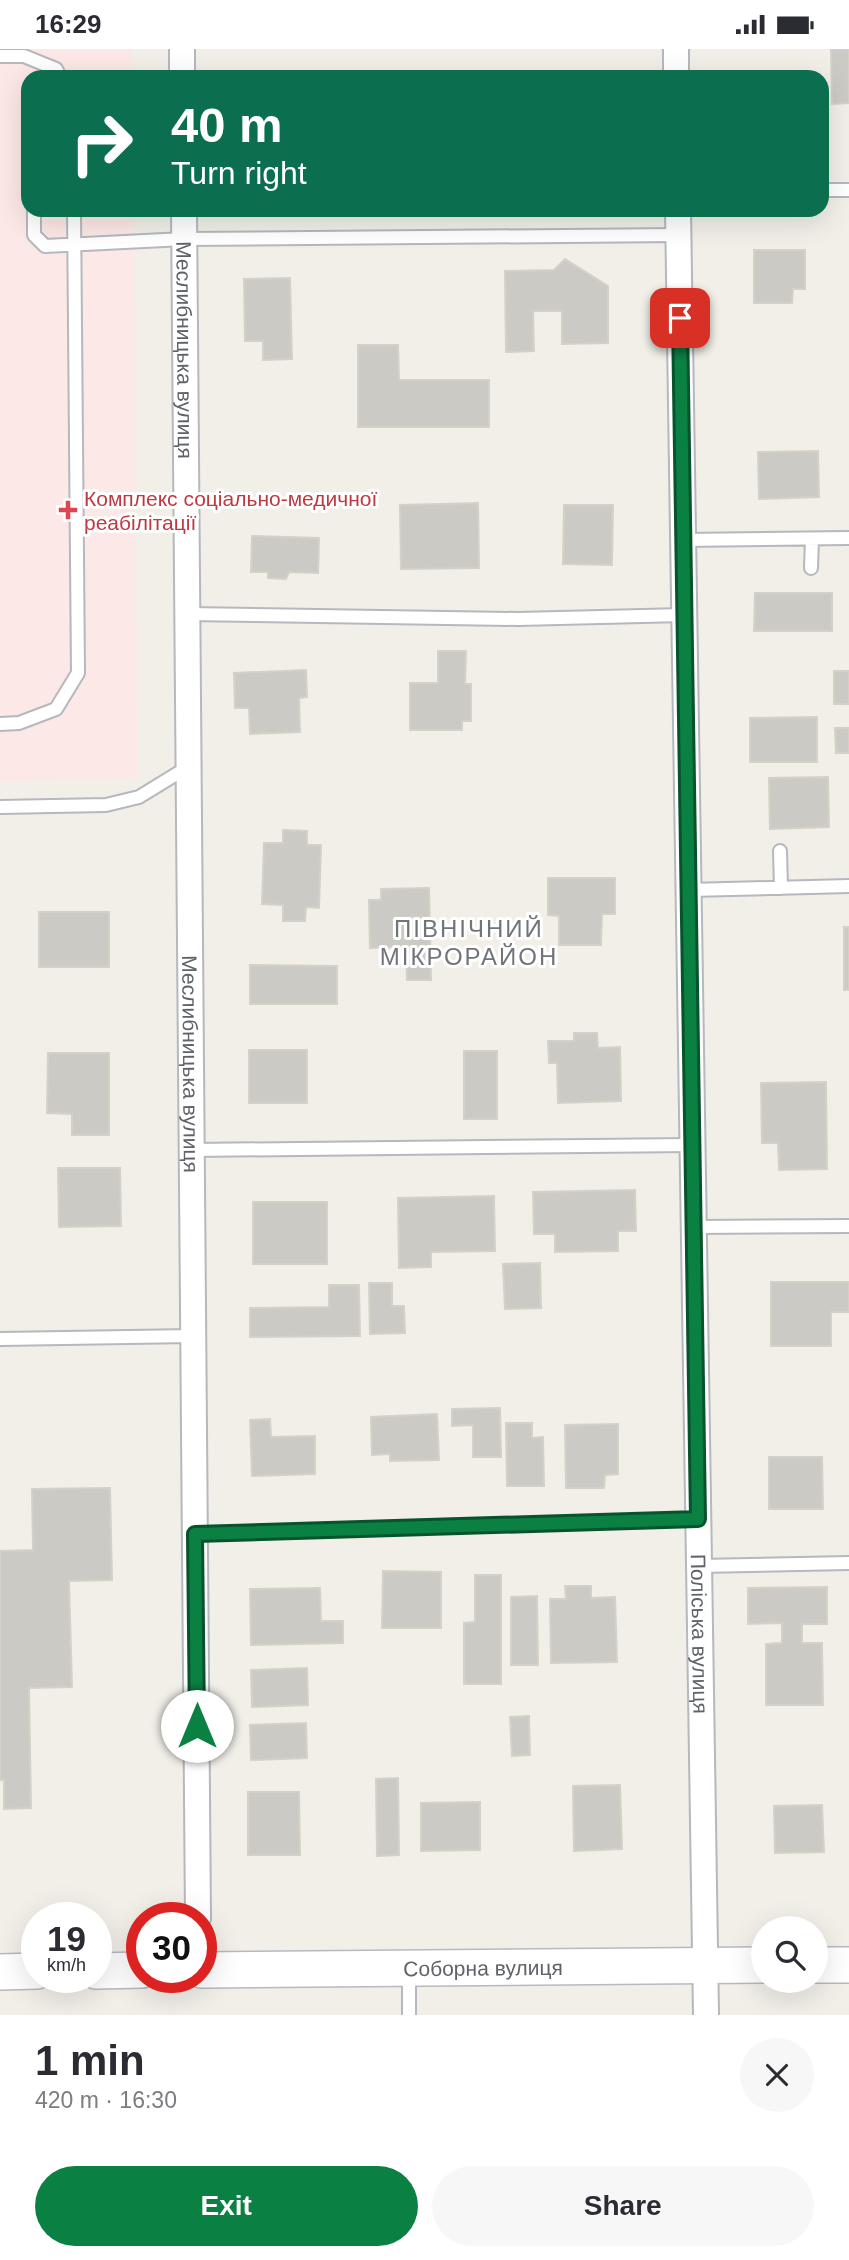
<!DOCTYPE html>
<html lang="en">
<head>
<meta charset="utf-8">
<style>
	body { margin:0; font-family:Helvetica,sans-serif; background:#f7f7f7; color:#2b2b33; height:100vh; display:flex; flex-direction:column; font-size:26px; white-space:nowrap }
	* { box-sizing:border-box; margin:0 }
	p { font-size:23px; color:#7c7c81 }
	.icon { flex:none; width:38px; height:38px; fill:none; stroke:currentColor; stroke-width:2; stroke-linecap:round; stroke-linejoin:round }
	.map { position:relative; height:1966px; overflow:hidden }
	.side { display:flex; flex-direction:column; background:#fff; flex:1 }
	.side>* { flex:none }
	.banner { position:absolute; left:21px; top:21px; width:808px; height:147px; border-radius:21px; box-shadow:0 7px 28px #0002; background:#0b6e4f; color:#fff; overflow:hidden }
	.buttons { position:absolute; left:751px; top:1867px; display:grid; gap:14px }
	.buttons a { display:grid; place-items:center; width:77px; height:77px; border-radius:50%; background:#fff; box-shadow:0 7px 28px #0002; font-size:35px }
	.speed { position:absolute; left:21px; top:1853px; display:flex; gap:14px; font-size:35px; font-weight:700; text-align:center }
	.speed>* { display:grid; place-content:center; width:91px; height:91px; border-radius:50%; background:#fff; box-shadow:0 7px 28px #0002; line-height:1 }
	.speed small { font-size:18px; font-weight:400 }
	.speed .limit { border:10px solid #d22; background:#fff; color:#111 }
	.pin { position:absolute; display:grid; place-items:center; width:60px; height:60px; color:#fff; margin:-30px; border-radius:14px; box-shadow:0 4px 10px #0006 }
	.me { position:absolute; width:77px; margin:-38px; rotate:0deg; stroke-linejoin:round; filter:drop-shadow(0 0 5px #0008) }
	.turn { display:flex; align-items:center; gap:24px; height:147px; padding:0 35px; font-size:32px }
	.turn .icon { width:91px; height:91px; stroke-width:2.5 }
	.turn b { display:block; font-size:49px; line-height:60px }
	.round { display:grid; place-items:center; flex:none; width:74px; height:74px; border-radius:37px; background:#f7f7f7 }
	.headline { display:flex; align-items:center; justify-content:space-between; height:119px; padding:0 35px }
	h1 { font-size:42px; font-weight:800; line-height:52px }
	.cta { display:flex; gap:14px; margin-top:auto; padding:14px 35px }
	.cta a { flex:1; height:80px; border-radius:42px; background:#0b8043; color:#fff; font-size:28px; font-weight:800; line-height:80px; text-align:center }
	.cta a+a { background:#f7f7f7; color:#2b2b33 }
	.status { display:flex; justify-content:space-between; align-items:center; height:49px; padding:0 35px; background:#fff; direction:ltr }
	.status svg { height:19px; fill:currentColor }
	.map>svg:first-child { display:block }
	.medical { fill:#fce8e6 }
	.building { fill:#cccac5; stroke:#d6d1c6; stroke-width:2 }
	.lines { fill:none; stroke-linecap:round; stroke-linejoin:round }
	.lane-casing { stroke:#b5b8bc; stroke-width:16 }
	.street-casing { stroke:#b5b8bc; stroke-width:28 }
	.secondary-casing { stroke:#b6babf; stroke-width:38 }
	.lane { stroke:#fff; stroke-width:12 }
	.street { stroke:#fff; stroke-width:24 }
	.secondary { stroke:#fff; stroke-width:35 }
	.route-casing { stroke:#07532c; stroke-width:18 }
	.route { stroke:#0b8043; stroke-width:12 }
	.health-dot { fill:#e0444e; stroke:#fff; stroke-width:2.5 }
	.labels { text-anchor:middle; dominant-baseline:central; stroke-width:6; stroke-linejoin:round; paint-order:stroke }
	.street-label { font-size:21px; fill:#5f6368; stroke:#fff }
	.health-label { font-size:21px; fill:#be3a42; stroke:#fff; text-anchor:start }
	.quarter-label { font-size:24px; letter-spacing:2px; fill:#70757a; stroke:#fff }
</style>
</head>
<body>
<div class="status"><b>16:29</b><svg viewBox="0 0 49 12"><path d="M0 12V9h3v3zM5 12V6h3v6zM10 12V3h3v9zM15 12V0h3v12zM26 1h20v11H26zM47 4h2v5h-2z"/></svg></div>
<div class="map">
<svg width="849" height="1966" viewBox="0 0 849 1966">
	<rect width="100%" height="100%" fill="#f1efe8"/>
	<path class="medical" d="M0 0H132V28H28V161H134L137 729 0 732Z"/>
	<path class="building" d="M831 0H849V54L832 55Z
		M754 201H805V240H793L792 254H754Z
		M565 210 608 237V294L562 295V262H533L534 302 506 303 505 222 554 221Z
		M290 229 292 310 263 311V292H245L244 230Z
		M358 296H398L399 331H489V378H358Z
		M818 402 819 448 759 450 758 403Z
		M478 454 479 519 401 520 400 456Z
		M564 456H613L612 516 563 515Z
		M252 487 319 489 318 524 289 523 286 530 268 529V523H251Z
		M755 544H832V582H754Z
		M438 602H466L465 635H471V672H462V681H410V634H438Z
		M306 621 307 648 299 649 300 683 250 685 249 659H235L234 624Z
		M834 622H849V655H834Z
		M817 668V713H750V669Z
		M835 679H849V704H836Z
		M828 728 829 778 770 780 769 729Z
		M283 781 307 782V796H321L319 859 306 858 305 872H283V856L262 855 264 794H283Z
		M548 829H615V865H602L601 896H559V867L548 866Z
		M429 839 431 931H407L406 898 370 899 369 851H381V840Z
		M39 863H109V918H39Z
		M844 878H849V941H844Z
		M250 916 337 917V955H250Z
		M574 984H597L598 999 620 998 621 1052 558 1054 557 1014H549L548 992H574Z
		M249 1001H307V1054H249Z
		M464 1002H497V1070H464Z
		M48 1004H109V1086H72V1065L47 1064Z
		M826 1033 827 1120 779 1121 778 1094H762L761 1034Z
		M58 1119H120L121 1177 59 1178Z
		M635 1141 636 1182H618V1202L555 1203V1185H534L533 1143Z
		M494 1147 495 1202 431 1203V1218L399 1219 398 1149Z
		M253 1153H327V1215H253Z
		M540 1214 541 1259 505 1260 503 1215Z
		M771 1233H849V1263H831V1297H771Z
		M369 1234H392V1257H404L405 1284 370 1285Z
		M329 1236H359L360 1287 250 1288V1259L329 1258Z
		M500 1359 501 1408H473V1376L452 1377V1360Z
		M437 1365 439 1411 390 1412V1405L372 1406 371 1368Z
		M270 1370 271 1388 315 1387V1425L252 1427 250 1371Z
		M506 1374H532V1389L543 1388 544 1437H507Z
		M618 1375V1425L605 1426 604 1439H566L565 1376Z
		M769 1408H822L823 1460H769Z
		M110 1439 112 1531 69 1532 72 1638 29 1639 31 1759 4 1760V1731H0V1502L33 1501 32 1440Z
		M383 1522 441 1523V1579H382Z
		M475 1526H501V1635H464V1574L475 1573Z
		M565 1537H591V1549L615 1548 617 1613 551 1614 550 1550H566Z
		M827 1538V1575H802V1594H822L823 1656H766V1595L782 1594V1574L748 1575V1539Z
		M320 1539 321 1572H343V1594L251 1596 250 1540Z
		M537 1547 538 1616H511V1548Z
		M307 1619 308 1656 252 1658 251 1621Z
		M529 1667 530 1706 512 1707 510 1668Z
		M306 1674 307 1709 251 1711 250 1676Z
		M398 1729 399 1806 377 1807 376 1730Z
		M620 1736 622 1800 574 1802 573 1737Z
		M248 1743H299L300 1806H248Z
		M480 1753V1801L421 1802V1754Z
		M822 1756 824 1803 775 1804 774 1757Z"/>
	<g class="lines">
		<defs>
			<path id="lane" d="M0 7H24L56 20 60 28
				M822 141H849
				M34 161V186L45 197 184 190 679 186
				M683 491 849 489
				M811 519 812 490
				M187 565 518 570 684 566
				M0 675 19 674 56 660 78 624 74 161
				M0 758 106 756 139 748 188 718
				M780 802 781 839
				M689 841 849 837
				M192 1101 692 1096
				M694 1178 849 1177
				M0 1290 193 1287
				M195 1485 698 1470
				M699 1517 849 1514
				M409 1966V1920"/>
			<g id="street">
				<path d="M182 0V28"/>
				<path d="M676 0V28"/>
				<path id="s1" d="M184 161 198 1869"/>
				<path id="s2" d="M678 161 706 1966"/>
			</g>
			<g id="secondary">
				<path d="M816 1916H849"/>
				<path id="s3" d="M201 1921 763 1916"/>
				<path d="M96 1922 142 1921"/>
				<path d="M0 1923 37 1922"/>
			</g>
		</defs>
		<use href="#lane" class="lane-casing"/>
		<use href="#street" class="street-casing"/>
		<use href="#secondary" class="secondary-casing"/>
		<use href="#lane" class="lane"/>
		<use href="#street" class="street"/>
		<use href="#secondary" class="secondary"/>
	</g>
	<g class="lines">
		<defs>
			<path id="route" d="M197 1677 195 1485 698 1470 680 269"/>
		</defs>
		<use href="#route" class="route-casing"/>
		<use href="#route" class="route"/>
	</g>
	<path class="health-dot" d="M64.5 450.5h7v7h7v7h-7v7h-7v-7h-7v-7h7z"/>
	<g class="labels">
		<g class="street-label">
			<text stroke="none"><textPath href="#s1" startOffset="140">Меслибницька вулиця</textPath></text>
			<text stroke="none"><textPath href="#s1" startOffset="854">Меслибницька вулиця</textPath></text>
			<text stroke="none"><textPath href="#s2" startOffset="1424">Поліська вулиця</textPath></text>
			<text stroke="none"><textPath href="#s3" startOffset="282">Соборна вулиця</textPath></text>
		</g>
		<g class="health-label">
			<text x="84" y="449">Комплекс соціально-медичної<tspan x="84" dy="24">реабілітації</tspan></text>
		</g>
		<g class="quarter-label">
			<text x="469" y="879">ПІВНІЧНИЙ<tspan x="469" dy="28">МІКРОРАЙОН</tspan></text>
		</g>
	</g>
</svg>
<div class="buttons">
<a><svg class="icon" aria-label="search" viewBox="0 0 24 24"><circle cx="10" cy="10" r="6"/><path d="M15 15l6 6"/></svg></a>
</div>
<div class="speed"><div>19<small>km/h</small></div><div class="limit">30</div></div>
<div class="pin" style="left:680px;top:269px;background:#d93025"><svg class="icon" aria-label="arrive" viewBox="0 0 24 24"><path d="M6 21V4h12l-3 4 3 4H6"/></svg></div>
<svg class="me" style="left:197px;top:1677px" viewBox="-20 -20 40 40"><circle r="19" fill="#fff"/><path d="M0-13L10 11 0 6-10 11z" fill="#0b8043"/></svg>
<div class="banner">
<div class="turn"><svg class="icon" aria-label="right" viewBox="0 0 24 24"><path d="M7 20v-9h11M14 6l5 5-5 5"/></svg><div><b>40 m</b>Turn right</div></div>
</div>
</div>
<section class="side">
<div class="headline"><div><h1>1 min</h1><p>420 m · 16:30</p></div><a class="round"><svg class="icon" aria-label="close" viewBox="0 0 24 24"><path d="M6 6l12 12M18 6L6 18"/></svg></a></div>
<div class="cta"><a>Exit</a><a>Share</a></div>
</section>
</body>
</html>
